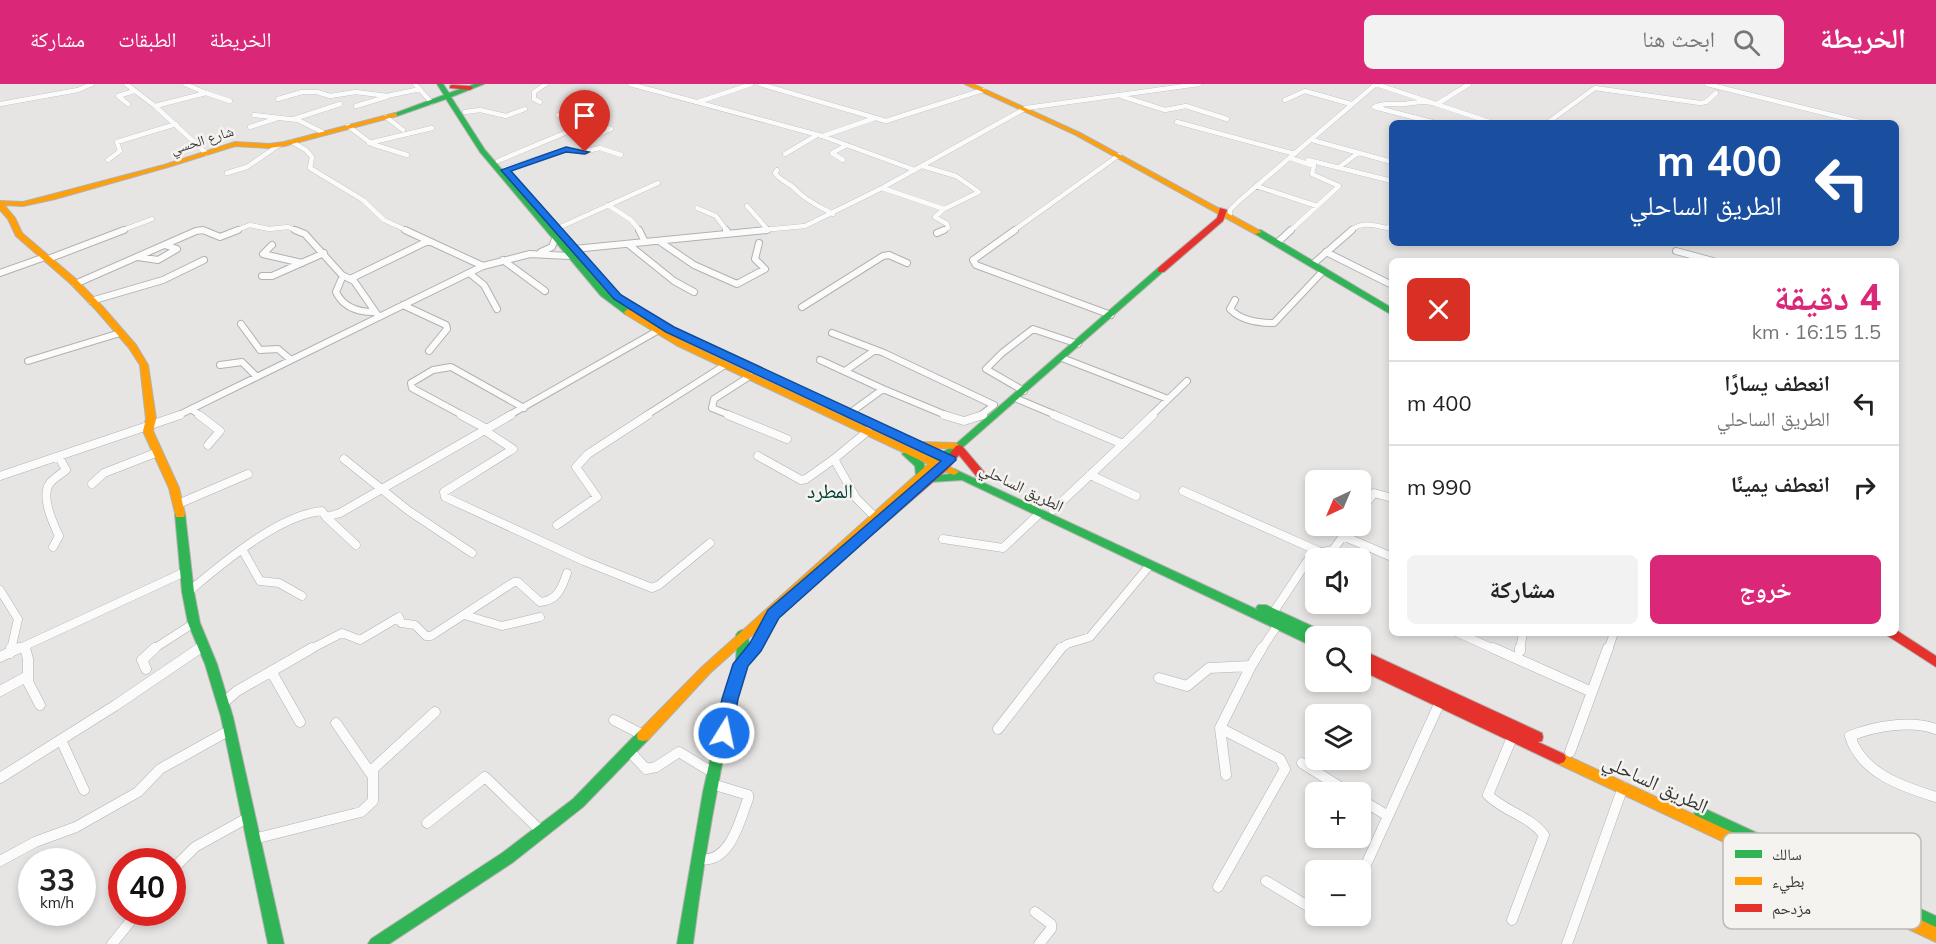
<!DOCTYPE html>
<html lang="ar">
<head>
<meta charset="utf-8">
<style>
	body { margin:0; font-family:Mulish,"Noto Naskh Arabic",sans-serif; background:#f2f2f2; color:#222; direction:rtl; height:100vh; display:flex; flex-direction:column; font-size:22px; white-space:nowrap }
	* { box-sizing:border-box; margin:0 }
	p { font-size:20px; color:#767676 }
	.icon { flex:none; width:33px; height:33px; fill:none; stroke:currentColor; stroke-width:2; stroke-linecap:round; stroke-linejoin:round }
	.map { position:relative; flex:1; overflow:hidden; direction:ltr }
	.details { position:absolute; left:1389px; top:174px; width:510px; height:378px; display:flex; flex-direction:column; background:#fff; border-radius:9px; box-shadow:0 3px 9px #0003; direction:rtl }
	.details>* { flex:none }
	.top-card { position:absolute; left:1389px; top:36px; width:510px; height:126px; border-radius:9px; box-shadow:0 3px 9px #0003; direction:rtl; background:#1a4fa0; color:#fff; overflow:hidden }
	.needle { width:39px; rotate:224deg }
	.fabs { position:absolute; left:1305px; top:386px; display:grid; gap:12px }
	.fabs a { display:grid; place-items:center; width:66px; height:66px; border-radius:9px; background:#fff; box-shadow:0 3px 9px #0003; font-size:30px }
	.speed { position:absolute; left:18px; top:764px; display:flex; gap:12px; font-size:30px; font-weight:700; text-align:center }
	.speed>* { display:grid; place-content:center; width:78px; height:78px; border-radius:50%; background:#fff; box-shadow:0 3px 9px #0003; line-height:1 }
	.speed small { font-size:15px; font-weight:400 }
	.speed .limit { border:9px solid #d22; background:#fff; color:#111 }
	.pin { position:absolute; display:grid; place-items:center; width:51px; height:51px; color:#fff; margin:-62px -26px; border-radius:50% 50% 50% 0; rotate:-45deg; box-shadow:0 0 6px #0007 }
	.pin .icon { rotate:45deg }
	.me { position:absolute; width:66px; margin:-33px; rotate:10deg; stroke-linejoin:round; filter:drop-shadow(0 0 4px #0008) }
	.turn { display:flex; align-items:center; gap:21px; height:126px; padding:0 18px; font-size:27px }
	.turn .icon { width:78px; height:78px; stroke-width:2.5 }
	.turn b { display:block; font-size:42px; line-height:51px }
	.round { display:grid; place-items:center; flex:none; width:63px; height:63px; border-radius:9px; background:#f2f2f2 }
	.overview { display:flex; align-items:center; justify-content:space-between; height:102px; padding:0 18px }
	h1 { font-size:36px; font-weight:800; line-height:45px; color:#db2777 }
	.cta { display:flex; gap:12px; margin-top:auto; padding:12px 18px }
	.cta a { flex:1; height:69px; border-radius:9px; background:#db2777; color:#fff; font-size:24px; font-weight:800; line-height:69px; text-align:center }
	.cta a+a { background:#f2f2f2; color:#222 }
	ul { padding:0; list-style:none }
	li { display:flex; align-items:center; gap:18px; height:84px; padding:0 18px; border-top:2px solid #e0e0e0 }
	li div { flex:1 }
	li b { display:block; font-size:22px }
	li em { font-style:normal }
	header { display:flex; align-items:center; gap:36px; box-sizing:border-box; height:84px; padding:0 30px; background:#db2777; color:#fff }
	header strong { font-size:28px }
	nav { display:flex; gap:33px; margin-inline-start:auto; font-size:21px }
	.search { width:420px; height:54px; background:#f2f2f2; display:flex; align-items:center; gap:15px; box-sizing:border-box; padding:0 21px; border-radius:9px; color:#767676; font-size:22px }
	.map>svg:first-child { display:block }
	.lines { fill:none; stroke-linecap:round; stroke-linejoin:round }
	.street-far3-casing { stroke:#b2b1b0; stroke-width:5 }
	.street-far2-casing { stroke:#b2b1b0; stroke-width:8 }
	.street-far1-casing { stroke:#b2b1b0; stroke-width:9 }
	.street-casing { stroke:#b2b1b0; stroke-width:11 }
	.fast-casing { stroke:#b2b1b0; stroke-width:2 }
	.slow-casing { stroke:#b2b1b0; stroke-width:2 }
	.jam-casing { stroke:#b2b1b0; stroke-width:2 }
	.street-far3 { stroke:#fbfbfb; stroke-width:4.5 }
	.street-far2 { stroke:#fbfbfb; stroke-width:6 }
	.street-far1 { stroke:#fbfbfb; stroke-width:8 }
	.street { stroke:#fbfbfb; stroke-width:10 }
	.fast { fill:#30b455; fill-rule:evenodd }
	.slow { fill:#ff9f0a; fill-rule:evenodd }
	.jam { fill:#e5322d; fill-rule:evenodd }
	.route { fill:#1a73e8; stroke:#114b97; stroke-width:1.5 }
	.labels { text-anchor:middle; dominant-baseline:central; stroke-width:5; stroke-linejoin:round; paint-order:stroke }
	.far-street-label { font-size:14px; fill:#363634; stroke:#f4f3ef }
	.street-label { font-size:16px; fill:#363634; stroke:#f4f3ef }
	.quarter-label { font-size:20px; fill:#024037; stroke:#f4f3ef }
	.near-street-label { font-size:20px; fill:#363634; stroke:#f4f3ef }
	.key { fill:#f4f3ef; stroke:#bbbab7; stroke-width:1.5 }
	.key-label { font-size:16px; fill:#363634 }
</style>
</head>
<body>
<header>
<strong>الخريطة</strong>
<div class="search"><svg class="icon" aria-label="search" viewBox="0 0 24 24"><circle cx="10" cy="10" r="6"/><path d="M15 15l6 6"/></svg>ابحث هنا</div>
<nav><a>الخريطة</a><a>الطبقات</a><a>مشاركة</a></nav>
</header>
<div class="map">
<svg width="1936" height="860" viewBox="0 0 1936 860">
	<rect width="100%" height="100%" fill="#e6e5e3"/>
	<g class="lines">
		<defs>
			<path id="street-far3" d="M126 0 155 22 206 69
				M415 0 431 18
				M630 0 822 52 915 86
				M760 0 886 37 983 6
				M1376 0 1493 39
				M1707 0 1864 39
				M206 9 230 17
				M1121 12 1165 26 1186 22 1227 35
				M278 15 302 8H317L330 12 356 8 387 12 420 5
				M1285 16 1305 7 1351 20
				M540 18 534 15V8L546 0
				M698 18 751 0
				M1433 19C1419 16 1416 19 1404 20 1392 21 1385 18 1374 23L1436 39
				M0 20 78 6 92 0
				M128 20 118 12 134 7
				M1437 20 1469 0
				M155 22 206 9 185 0
				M356 22 386 13
				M465 28 480 26 506 32 525 25
				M254 31 298 36 322 48
				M558 31 571 32 611 45 595 52
				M386 33 403 46
				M294 35 340 20
				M1177 38 1295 70
				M1547 39 1595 4 1700 19 1706 18 1716 9
				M348 42 372 60 407 71
				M250 43 275 35
				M823 52 875 34
				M1312 56 1392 78
				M292 58 306 66 312 73 310 84 363 116 384 136 408 147
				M369 59 432 44
				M785 70 817 51
				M108 76 120 67 117 58 176 40
				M843 76 832 69 847 61
				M1308 76 1392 97
				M498 77 591 38
				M1338 84 1358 69
				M505 85 568 65 582 68 600 64 621 71
				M777 86 775 89C781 98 791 99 797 107 807 117 820 123 833 130
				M227 89 247 83 279 61
				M1256 102 1317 122
				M882 104 944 125 979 108 956 92 922 82
				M608 121 631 136 640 147
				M747 122 768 146
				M697 124 716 132 727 147
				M1230 130V126L1239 117 1376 0
				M556 145 658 99
				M120 147 152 135
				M195 147H206
				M234 147 250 141 269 145 288 143 298 147
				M752 147 805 142 882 104 1026 24 1199 0
				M941 147 948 144 947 140 935 133 944 125
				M1013 147 1119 71
				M1290 147 1339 102 1312 90 1314 82 1290 74
				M1350 147C1361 137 1373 141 1387 144L1392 141"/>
			<path id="street-far2" d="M295 146 305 150 342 191 354 197 379 233
				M405 146 483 182
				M639 146 645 158
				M726 146 728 149
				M1015 146 973 176 976 181 1111 231
				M937 149 944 146
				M659 157 694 181 737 200 765 185 755 175 759 159
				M1277 159 1291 146
				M628 160 674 197 694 208
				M272 161 263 170 302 179
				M574 165 767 146
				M1676 167 1713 177
				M541 168 552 163 555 155
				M1326 168 1392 201
				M138 173 158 176 177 165 165 161
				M48 175 124 146
				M503 176 545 207
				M1313 180 1352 146
				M0 189 45 173
				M469 189 484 201 497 225
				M262 192H272L324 169
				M350 195 428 157
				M341 196 336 208C343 223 358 228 374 228
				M75 200 196 147 203 146 220 153 238 146
				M1235 216 1230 225C1241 237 1258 239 1274 239L1323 187
				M91 217 163 196 204 176
				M403 221 446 241 447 245 429 267
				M802 223 883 172 889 171 907 179
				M241 240 260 266 278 265 291 276
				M832 249 884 269 994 321 980 332
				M1062 274 1168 315
				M820 276 883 305
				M28 277 120 249
				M220 281 242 278 257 293
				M845 287 875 266
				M1024 307 986 285 1002 269 1033 245 1078 260
				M1015 314 1058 332
				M191 325 201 332
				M850 329 883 305 948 332
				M177 332 483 182 530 170 569 172
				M464 332 412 304 411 299 433 286 451 283 524 324
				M508 332 657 247
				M645 332 725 281
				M732 332 712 324 714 315 750 292
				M1151 332 1187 297"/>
			<path id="street-far1" d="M199 331 220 347 208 361
				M461 331 487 345
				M728 331 787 355
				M944 331 964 337 983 331
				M1054 331 1123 360 1153 331
				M484 346 513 365 444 408 445 413 584 477 652 504 659 501 710 459
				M868 347 834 375 856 414 874 432
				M758 372 801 396 806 395 834 375
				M344 375 409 427 472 469
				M1090 391 1136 412
				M0 392 180 331
				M92 400 104 389 158 368
				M1183 407 1318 467
				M178 420 248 390
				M1053 426 1123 360
				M1360 427 1374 409 1392 414
				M326 433 356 461
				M557 441 597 413 576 383 588 370 648 331
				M1343 452 1392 473
				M943 455 1003 464 1040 429
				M53 463 59 452C53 439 40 412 50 399 54 394 61 390 66 386L59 373
				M243 467 260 497 279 499 302 512
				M0 506 18 535 11 566
				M188 508C222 480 278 431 322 427L326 433 340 429 511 331
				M1273 529 1312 470 1333 466 1351 441
				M464 531 502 542 540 533
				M1458 549 1496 566
				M25 563 26 566
				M16 566 187 487
				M152 566 194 539
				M197 566 203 562
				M309 566 342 549 360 556 399 533 401 539 415 541 426 552H431L514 498H518L540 518C557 517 562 504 567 489
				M1059 566 1067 560 1090 553 1150 481
				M1261 566 1277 542
				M1520 566 1523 549
				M1608 566 1614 549"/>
			<path id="street" d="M25 564 28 575V598L40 621
				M1493 564 1592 608
				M1520 567V564
				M10 569 11 564
				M0 573 19 564
				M146 585 142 576 155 564
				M271 587 300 638
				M1159 594 1187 602 1209 584 1251 582
				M0 607 26 593
				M223 619 237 607 312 564
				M614 636 643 651
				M336 639 371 690
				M998 645 1061 564
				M1936 645C1910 636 1875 642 1850 652 1861 689 1903 703 1936 713
				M61 656 84 706
				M1570 668 1608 564
				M633 671 646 685 656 683 679 668 707 685 716 686
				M1302 679 1348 708
				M1226 691 1220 644 1251 582 1262 564
				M0 694 116 621 200 564
				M1360 715 1388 732
				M427 739 485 693 542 748
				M254 755 361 728 373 717V685L435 628
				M698 775C730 781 739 738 748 715V711L712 700
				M0 777 35 758 76 743 138 708 160 685 230 646
				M172 786 195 763 249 733
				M1360 794 1440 618
				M1266 797 1316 827
				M1218 803 1285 685 1280 675 1220 644
				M1035 828 1051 840V845L1039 860
				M1323 831 1330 835H1339L1343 831
				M1512 836 1544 751C1530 732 1505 728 1488 711L1513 651
				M112 860 138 828
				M1567 860 1623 703"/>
			<path id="fast" d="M437 0H443L449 9 475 0H484L451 13 485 66 607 208 631 226V230H625L601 212 480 68 446 15 397 32H393V30L444 11Z
				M1255 146H1261L1392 224V231L1255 150Z
				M1158 184H1164L1165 186 963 363 946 374H940L938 372 940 370 957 359Z
				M907 367 924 379 925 390 924 392H916L915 382 902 370Z
				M954 385 1258 526 1256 524 1258 521H1266L1327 549 1329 552H1316V563L1312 562 962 396 930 398 925 395 930 392 950 390 949 388 950 386Z
				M180 426 185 430 194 508 200 539 217 580 233 633 284 860H268L221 633 205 580 188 539 182 508 175 430Z
				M742 546 746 548C756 569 742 594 736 615 729 639 725 666 720 691 709 747 700 804 693 860H677L703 708 723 617 736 576 737 559 736 551 738 548Z
				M643 647 648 648 649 652 648 656 583 723 512 779 389 860H368L371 855 502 769 573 715 638 648Z
				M1701 723 1936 832V846L1696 733 1694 729 1696 725Z"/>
			<path id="slow" d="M965 0H973L1080 49 1262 148 1255 150 1076 51Z
				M395 29 397 30V32L284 62 269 64 235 62 168 83 55 115 23 122 4 121 15 134 22 149 77 196 103 223 136 261 148 281 156 335 153 347 179 404 185 430 184 433H176L169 404 143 347 146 335 140 281 129 264 97 227 71 200 16 152 8 135 0 126V117L23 118 50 111 164 81 235 58 269 60 284 58Z
				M628 225 682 257 934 375 940 370H946L948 372 942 378 959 388 954 391 936 384 778 528 779 530C771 545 760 572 746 583 742 586 741 585 737 583L735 580 751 560 759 545 710 589 648 656 643 657 638 656 637 652 638 648 702 583 928 380 676 261 625 230 624 228Z
				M918 358 956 359 961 362 956 365 915 363 913 361Z
				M1559 668 1936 843V858L1554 678 1552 674 1554 670Z"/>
			<path id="jam" d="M452 1 470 2 473 4 470 6 450 4V2Z
				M1220 124 1227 126 1223 137 1164 188H1158V184L1217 134Z
				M959 361 962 362 985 389 986 391 985 393H977L959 371 948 385 875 448H867L866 445 867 442 940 381 956 362Z
				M1896 546 1936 572V583L1888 552 1886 549H1896Z
				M1360 565 1542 649 1543 653 1542 657 1538 658 1564 670 1566 674 1564 678 1559 680 1554 678 1360 586Z"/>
		</defs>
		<use href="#street-far3" class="street-far3-casing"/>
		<use href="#street-far2" class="street-far2-casing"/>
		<use href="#street-far1" class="street-far1-casing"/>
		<use href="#street" class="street-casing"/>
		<use href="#fast" class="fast-casing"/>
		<use href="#slow" class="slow-casing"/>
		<use href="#jam" class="jam-casing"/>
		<use href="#street-far3" class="street-far3"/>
		<use href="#street-far2" class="street-far2"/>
		<use href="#street-far1" class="street-far1"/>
		<use href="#street" class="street"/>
		<use href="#fast" class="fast"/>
		<use href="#slow" class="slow"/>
		<use href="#jam" class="jam"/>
	</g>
	<path class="route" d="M566 63 589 68 585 70 566 68 511 87 621 211 674 243 955 373 956 376 779 534 761 567 748 582 738 615 732 649 730 654 724 656 718 654 715 649 722 615 733 580 750 559 768 526 941 377 666 248 614 215 501 86Z"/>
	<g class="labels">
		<g class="far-street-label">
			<text transform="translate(202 56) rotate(-17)">شارع الحسي</text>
		</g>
		<g class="street-label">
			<text transform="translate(1022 403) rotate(26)">الطريق الساحلي</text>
		</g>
		<g class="quarter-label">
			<text x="830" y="406">المطرد</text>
		</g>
		<g class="near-street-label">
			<text transform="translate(1656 699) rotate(25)">الطريق الساحلي</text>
		</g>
	</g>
	<rect x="1723" y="749" width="198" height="96" rx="9" class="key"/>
	<rect x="1735" y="766" width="27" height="8" fill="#30b455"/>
	<rect x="1735" y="793" width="27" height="8" fill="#ff9f0a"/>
	<rect x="1735" y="820" width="27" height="8" fill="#e5322d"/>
	<g class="key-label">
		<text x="1772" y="776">سالك</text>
		<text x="1772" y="803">بطيء</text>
		<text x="1772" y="830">مزدحم</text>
	</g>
</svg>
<div class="fabs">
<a><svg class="needle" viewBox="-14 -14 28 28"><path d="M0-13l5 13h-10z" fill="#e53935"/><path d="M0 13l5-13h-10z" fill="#767676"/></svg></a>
<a><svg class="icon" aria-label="sound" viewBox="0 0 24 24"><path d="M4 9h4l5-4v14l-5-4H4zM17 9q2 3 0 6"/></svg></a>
<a><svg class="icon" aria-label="search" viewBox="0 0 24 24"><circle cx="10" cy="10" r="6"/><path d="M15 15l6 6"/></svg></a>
<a><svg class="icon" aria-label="layers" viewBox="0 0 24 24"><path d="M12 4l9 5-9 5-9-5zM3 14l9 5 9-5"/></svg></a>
<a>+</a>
<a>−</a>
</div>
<div class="speed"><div>33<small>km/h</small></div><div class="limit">40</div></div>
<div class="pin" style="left:585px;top:68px;background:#d93025"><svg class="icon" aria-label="arrive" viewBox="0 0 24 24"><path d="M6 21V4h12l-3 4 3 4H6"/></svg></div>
<svg class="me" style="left:724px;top:649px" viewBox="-20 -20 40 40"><circle r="17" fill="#1a73e8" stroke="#fff" stroke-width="3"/><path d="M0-11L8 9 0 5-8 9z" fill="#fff"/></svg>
<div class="top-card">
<div class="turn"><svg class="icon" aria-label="left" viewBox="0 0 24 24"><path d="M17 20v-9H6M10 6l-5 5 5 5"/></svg><div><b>400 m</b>الطريق الساحلي</div></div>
</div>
<section class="details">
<div class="overview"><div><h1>4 دقيقة</h1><p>1.5 km · 16:15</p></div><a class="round" style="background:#d93025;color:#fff"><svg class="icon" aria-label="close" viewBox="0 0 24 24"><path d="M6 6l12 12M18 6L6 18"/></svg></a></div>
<ul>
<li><svg class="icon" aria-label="left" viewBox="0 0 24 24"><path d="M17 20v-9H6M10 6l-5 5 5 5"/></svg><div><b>انعطف يسارًا</b><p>الطريق الساحلي</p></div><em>400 m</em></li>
<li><svg class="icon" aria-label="right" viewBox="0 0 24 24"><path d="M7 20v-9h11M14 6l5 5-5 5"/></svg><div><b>انعطف يمينًا</b></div><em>990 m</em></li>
</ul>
<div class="cta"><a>خروج</a><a>مشاركة</a></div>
</section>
</div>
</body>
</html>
